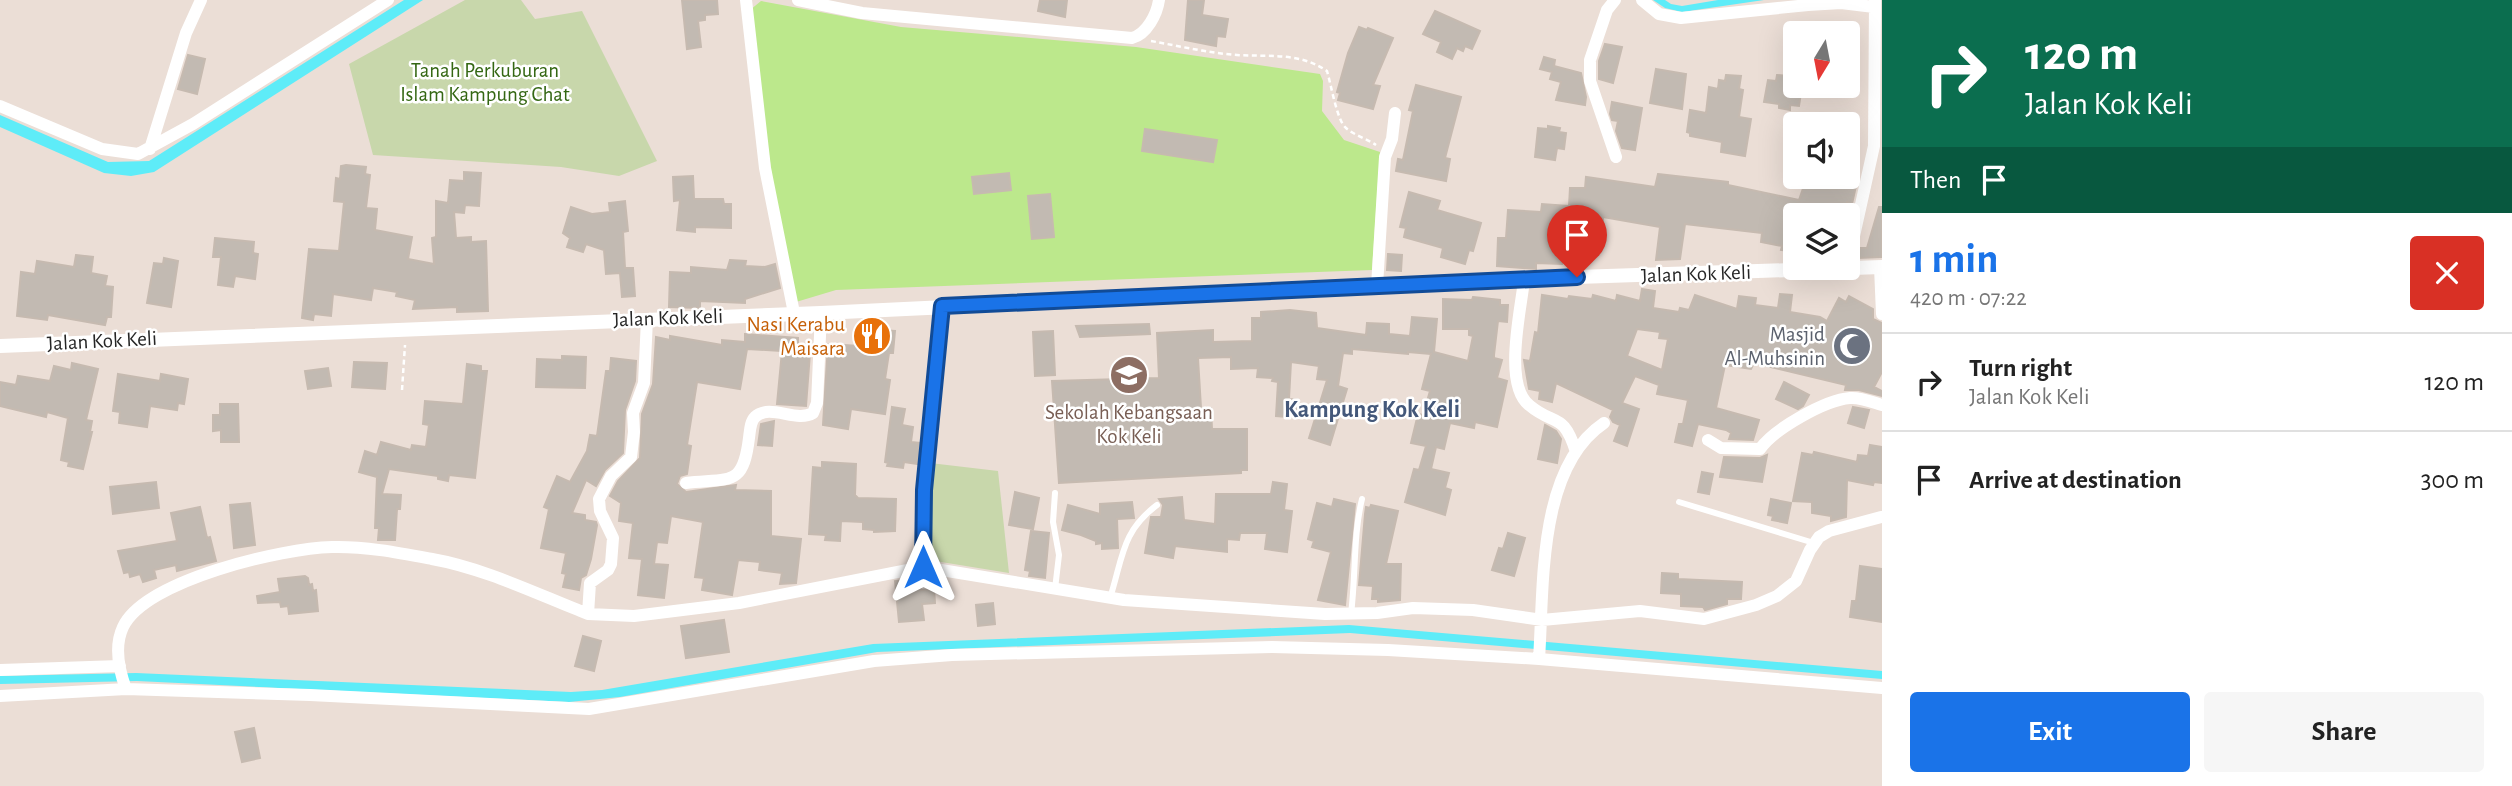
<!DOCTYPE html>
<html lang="en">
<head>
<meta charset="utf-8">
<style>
	body { margin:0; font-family:"Alegreya Sans",sans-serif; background:#f6f6f6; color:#222; height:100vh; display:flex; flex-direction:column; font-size:26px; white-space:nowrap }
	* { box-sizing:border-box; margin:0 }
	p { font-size:23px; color:#767676 }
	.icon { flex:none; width:38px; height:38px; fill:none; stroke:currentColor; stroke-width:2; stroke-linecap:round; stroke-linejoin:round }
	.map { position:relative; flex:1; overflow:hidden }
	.details { display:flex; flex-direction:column; background:#fff; width:630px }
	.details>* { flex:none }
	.top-card { background:#0b6e4f; color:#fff; overflow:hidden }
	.needle { width:46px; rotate:190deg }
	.tools { position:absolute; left:1783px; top:21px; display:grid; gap:14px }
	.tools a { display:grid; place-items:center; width:77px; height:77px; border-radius:7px; background:#fff; box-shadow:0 7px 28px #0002; font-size:35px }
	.pin { position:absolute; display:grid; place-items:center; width:60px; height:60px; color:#fff; margin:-72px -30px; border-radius:50% 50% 50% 0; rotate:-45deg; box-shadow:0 0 7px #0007 }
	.pin .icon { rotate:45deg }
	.me { position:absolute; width:77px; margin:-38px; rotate:0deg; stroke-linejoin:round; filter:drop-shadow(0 0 5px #0008) }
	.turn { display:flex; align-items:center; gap:24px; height:147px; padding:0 28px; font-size:32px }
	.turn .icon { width:91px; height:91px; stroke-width:2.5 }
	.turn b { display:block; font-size:49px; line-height:60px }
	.then { display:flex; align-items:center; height:66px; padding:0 28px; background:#0003; gap:14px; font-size:26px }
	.round { display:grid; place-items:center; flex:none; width:74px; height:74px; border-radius:7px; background:#f6f6f6 }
	.summary { display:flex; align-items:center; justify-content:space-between; height:119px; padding:0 28px }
	h1 { font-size:42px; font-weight:700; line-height:52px; color:#1a73e8 }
	.primary-button { display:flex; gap:14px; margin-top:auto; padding:14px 28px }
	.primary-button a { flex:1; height:80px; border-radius:7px; background:#1a73e8; color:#fff; font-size:28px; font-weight:700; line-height:80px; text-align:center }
	.primary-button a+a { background:#f6f6f6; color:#222 }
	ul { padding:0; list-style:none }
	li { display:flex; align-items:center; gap:21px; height:98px; padding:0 28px; border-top:2px solid #e0e0e0 }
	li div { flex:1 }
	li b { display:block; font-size:26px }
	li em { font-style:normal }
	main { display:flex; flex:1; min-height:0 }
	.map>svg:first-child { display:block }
	.green { fill:#bce88c }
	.cemetery { fill:#c8d7ab }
	.water { fill:#5eecf8 }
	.building { fill:#c2bab2; stroke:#c6bab0; stroke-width:2; fill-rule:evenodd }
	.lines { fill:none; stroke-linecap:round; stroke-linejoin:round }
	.path { stroke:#fff; stroke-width:2.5; stroke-dasharray:5 3.5; stroke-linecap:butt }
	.service { stroke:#fff; stroke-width:6 }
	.minor { stroke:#fff; stroke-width:12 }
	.tertiary { stroke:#fff; stroke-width:14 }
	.route-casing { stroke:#114b97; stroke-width:18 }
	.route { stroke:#1a73e8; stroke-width:12 }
	.labels { text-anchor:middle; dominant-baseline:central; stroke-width:5; stroke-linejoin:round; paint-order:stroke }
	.park-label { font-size:21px; fill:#346713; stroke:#fff }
	.street-label { font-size:21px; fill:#262626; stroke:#fff }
	.food-label { font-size:21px; fill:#c56008; stroke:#fff; text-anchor:end }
	.worship-label { font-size:21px; fill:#5b616d; stroke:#fff; text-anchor:end }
	.education-label { font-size:21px; fill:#785e54; stroke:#fff }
	.quarter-label { font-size:24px; font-weight:bold; fill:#44587a; stroke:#fff }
</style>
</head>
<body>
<main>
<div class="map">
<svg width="1882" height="786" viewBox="0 0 1882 786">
	<rect width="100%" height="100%" fill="#ebded6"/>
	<path class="green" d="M761 1 901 27 1136 47 1320 74 1323 81 1322 111 1344 140 1380 152 1372 270 836 290 796 302 772 177 750 10Z"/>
	<path class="cemetery" d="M465 0H521L535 19 582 11 657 161 619 176 561 167 373 155 349 64Z
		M930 463 998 471 1009 573 935 561 928 551Z"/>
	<path class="water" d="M404 0H423L154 172 131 176 104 173 0 127V115L108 162 149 161Z
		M1653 0H1665L1671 4 1682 6 1718 0H1764L1682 12 1665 8Z
		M1349 625 1882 671V679L1350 633 877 652 620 697 569 702 137 681 0 684V676L136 673 571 692 602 690 873 644Z"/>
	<path class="building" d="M682 0H717L718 14 705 15V20L698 21 701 47 687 49Z
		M1040 0H1067L1065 17 1038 11Z
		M1188 0H1204L1202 15 1228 19 1225 37 1217 36 1216 46 1185 40Z
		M1435 11 1480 31 1472 49 1465 46 1463 51 1457 48 1452 59 1437 52 1441 42 1423 34Z
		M1359 27 1367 30 1368 28 1393 38 1373 85 1380 86 1373 109 1338 100 1340 93 1337 92 1348 53Z
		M1605 44 1622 47 1613 83 1599 79V61Z
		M188 55 205 59 197 94 178 89Z
		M1544 57 1555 60 1554 66 1581 73 1586 97 1585 105 1556 100 1561 82 1550 79 1552 72 1540 69Z
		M1656 69 1686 74 1682 109 1650 103Z
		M1726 75 1741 76 1739 89 1743 90 1739 117 1751 119 1745 156 1721 152 1722 142 1690 136V133L1687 132 1690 110 1706 113 1709 87 1718 89 1719 80 1725 81Z
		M1777 75 1788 76 1787 84 1802 86 1799 106 1790 105V110L1779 108V104L1764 102 1768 80 1776 81Z
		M1416 85 1461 97 1445 158 1450 159 1446 181 1396 171 1398 159 1403 160 1413 111 1409 110Z
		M1818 86H1850L1848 97 1825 96 1826 93 1817 91Z
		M1612 102 1642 108 1635 150 1622 148 1616 131 1618 121 1612 120 1610 114Z
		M1548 126 1560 128 1559 132 1566 133 1564 149 1557 148 1555 160 1535 157 1538 128 1548 129Z
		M1145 129 1217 140 1213 162 1142 151Z
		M346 165 366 167 365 174 370 175 366 208 377 209 375 230 412 237 408 259 434 264 432 238 436 237V201L448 203 450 180 464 181V172L481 173 479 206 465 205 464 213 454 212 456 238 471 237V242L486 241 488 311 457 312V307L413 309 415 300 396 296 397 292 373 288 371 300 333 294 331 316 314 314 313 320 302 318 309 249 339 251 344 202 334 201 336 178 340 179 341 166Z
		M1009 173 1011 190 974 194 972 177Z
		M1658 174 1728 182V185L1799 200 1807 177H1848V174L1858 177 1852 204 1847 202 1844 215H1796V252L1781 250 1782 246 1761 242 1762 233 1685 224 1680 259 1656 260 1660 227 1603 217 1602 248H1563L1562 264 1536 263V269L1497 266 1498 238H1506L1508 210 1541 212 1542 204 1569 206 1570 188H1585L1586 177 1655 187Z
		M693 176 694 199H723L724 204H731V228L695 227V232L677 230 680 200 674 201 673 177Z
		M1409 192 1440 201 1437 210 1481 223 1473 251 1469 250 1465 264 1441 257 1443 248 1404 237 1406 228 1400 227Z
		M1050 194 1054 237 1032 239 1028 196Z
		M625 201 628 231 623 232 625 268H633L635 296 622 297 620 273 606 274 604 250 586 244 583 252 567 247 570 238 563 233 571 207 592 214 610 212 609 203Z
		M1879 207H1882V257L1858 258 1860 248H1867Z
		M215 238 254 242 253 253 258 254 255 279 235 276 233 287 218 285 221 257H213Z
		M1388 254 1402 255 1401 271 1387 270Z
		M76 255 93 257 91 273 107 276 105 286 113 287 111 317H107L105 325 48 315 47 320 17 316 21 272 35 274 37 261 74 267Z
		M164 258 178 261 171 307 147 303 154 263 163 264Z
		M730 260 746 261 745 266 765 267 775 264 780 288 745 299V303L700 301V308L669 307 670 272 691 273V267L727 270Z
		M1642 289 1655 291 1653 308 1679 312 1680 308 1689 310 1695 295 1737 309 1739 296 1756 298 1755 305 1778 308 1780 294 1792 295 1790 312 1820 317 1827 321 1839 298 1846 302 1849 296 1873 309V319L1882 323V372L1874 387 1882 391V396L1859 390H1845L1846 385 1754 363 1751 369 1725 365 1716 408 1759 420 1753 440 1729 439 1731 433 1726 430 1698 424 1692 446 1675 442 1679 424H1683L1688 400 1657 394 1659 385 1635 376 1622 403 1639 409 1627 446 1614 441 1620 425 1613 422 1610 417 1613 410 1556 383 1552 402 1539 399 1540 391 1529 389 1524 360 1530 361 1535 332 1538 333 1542 295 1568 299 1569 296 1592 299 1593 295 1616 301 1617 295 1640 301ZM1637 329 1660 332 1659 338 1668 339 1662 370 1627 356Z
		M1473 297 1500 300V305H1508L1507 322 1498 321 1494 355V358L1502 360 1497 378 1507 381 1497 427 1475 422 1474 428 1450 423 1444 449 1436 447 1431 469 1449 473 1445 488 1451 490 1445 515 1405 502 1414 469 1419 470 1426 446 1411 443 1418 414 1423 415 1430 391 1422 389 1431 354 1408 352V354L1352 349V354L1343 353 1338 386 1347 389 1330 445 1309 438 1327 380 1317 379 1319 366 1291 362 1289 399 1298 400 1297 415 1288 414V417L1276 416 1278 382 1272 381 1273 378 1257 377 1258 368 1231 369V357L1198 358 1201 408H1211L1212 429H1247V470H1241V473L1059 483 1052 381 1159 378 1157 333 1213 330V342L1252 341V318H1261V312L1290 310 1316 313 1317 328 1366 335 1367 323 1389 324V334L1410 336 1412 317 1437 319 1434 352 1468 361 1473 336 1469 335V329H1443V299L1472 300Z
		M1149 324 1150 334 1080 337 1076 326Z
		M861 329 895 331 893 353H889L885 379 890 380 885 414 851 409 848 429 823 425 828 344 860 346Z
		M1053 331 1055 375 1035 376 1033 332Z
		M745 334 798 338V353H810L806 406 777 404 782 351 747 349 740 389 697 382 687 445 691 446 687 474 680 476 677 484 686 492 736 485 735 490 771 491V536L801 539 796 583 780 584 782 573 759 570 760 562 738 560 732 595 702 590 704 578 695 577 703 522 671 516 667 543 657 542 654 564 668 565 664 598 638 595 642 559 629 558 633 523 619 521 621 503 610 496 618 481 640 458 642 414 653 384 656 337 670 340V336L722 345V340L745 342Z
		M562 356 586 357 585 388 536 387 537 359 562 360Z
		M611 358 636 361 635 381 625 410 623 453 605 470 596 486 586 480 572 513 585 515V520L596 522 597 525 591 559 586 575 581 578 579 590 563 587 566 574 562 573 566 553 541 548 549 509 544 507 557 476 570 482 587 451 590 435 597 436 606 371H610Z
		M354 362 387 363 385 389 352 387Z
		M72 363 98 369 86 420 92 421 90 432H92L83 469 68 466 69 462 61 460 68 418 47 412 46 417 0 406V382L16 385 18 376 50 381 54 366 71 370Z
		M467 364 481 366V371H487L475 478 449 475 448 481 438 479V476L389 469 382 494 401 495 400 509H397L395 540H378L379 528H375L377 477 359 472 365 451 377 455 381 442 411 450 412 445 426 447 429 425 423 424 425 401 463 404Z
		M328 368 331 386 308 389 305 371Z
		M118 374 160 381 161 374 188 379 184 404 178 403 177 410 150 406 147 427 119 423 120 412 113 411Z
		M1784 382 1809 395 1803 406 1798 409 1776 399Z
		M220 404H238L239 442H221V430L213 431V415H220Z
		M892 407 905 409 902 425 913 427 911 442 920 443 918 464 904 462 903 468 887 466 888 463 885 462Z
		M1853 407 1869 410 1864 428 1848 423Z
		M774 421 772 446 758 445 761 424Z
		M1545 425 1556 431 1561 439 1557 463 1538 459Z
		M1870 445 1882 447V483L1874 482 1873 485 1847 480 1846 517 1831 521V516L1812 513V502L1793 501 1802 453 1813 455 1814 452 1857 462 1858 455 1868 456Z
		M1767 455 1762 482 1720 477 1724 457 1760 458Z
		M822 462 856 464 855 495 858 498 896 499 895 531 874 532V530L863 529V522L841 521 840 541 825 540 826 535 809 534 813 467 822 468Z
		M1702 472 1713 474 1709 494 1698 492Z
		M156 482 159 508 113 514 110 487Z
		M1273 482 1287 484 1284 510 1292 511 1287 552 1265 549 1267 533H1240L1239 540 1227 539V552L1175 546 1173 558 1145 553 1151 517H1161L1163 505 1159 499 1182 497 1184 520 1215 524 1216 494H1271Z
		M1015 492 1039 498 1033 529 1009 525Z
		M1334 499 1355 504 1345 605 1318 600 1331 552 1312 547 1314 541 1308 539 1317 503 1332 507Z
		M1771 499 1791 503 1787 523 1772 520 1773 516 1768 515Z
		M1132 502 1134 518 1117 519 1118 548 1102 549V543L1096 544V541L1081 535 1062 530 1068 505 1100 514V504Z
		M250 503 255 545 234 548 230 505Z
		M1371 505 1398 511 1386 564H1401L1400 600 1378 602V599H1372L1373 586 1359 585 1365 514 1366 507 1370 508Z
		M200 507 207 538 210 537 216 561 177 571 176 565 154 570 156 578 143 582 140 574 130 577 129 572 124 573 118 551 177 541 171 513Z
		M1031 531 1049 533 1045 578 1029 576 1030 571 1025 570Z
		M1508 533 1525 538 1514 576 1492 570 1499 548 1503 549Z
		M1860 566 1882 569V622L1850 617 1852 601H1856Z
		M1662 573 1678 574V579L1742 582 1741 599H1727V604L1705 610 1703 607 1681 606V594L1661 593Z
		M305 576 308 578 309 585 312 584 313 591 316 590 318 611 289 614 288 606 281 607 280 602 258 603 257 596 280 592 278 579Z
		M919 578 921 590 934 589 935 603 922 604 924 620 899 622 895 581Z
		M993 603 995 624 978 626 976 605Z
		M724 620 729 652 686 658 681 626Z
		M583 636 601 641 594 671 575 666Z
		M254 728 260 758 242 762 235 732Z"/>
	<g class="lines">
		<path class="path" d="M1151 41C1179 46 1208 53 1237 55 1268 57 1300 52 1327 71 1331 84 1337 121 1346 128 1354 135 1367 139 1376 145
			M402 390 405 345"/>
		<path class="service" d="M1055 493 1053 522 1059 555 1055 589
			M1679 502 1814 543
			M1110 598C1123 558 1121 532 1157 505
			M1351 614C1356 575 1353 536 1362 499"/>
		<path class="minor" d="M746 0 765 168 794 313
			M798 0 862 13 1132 38C1147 34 1157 14 1159 0
			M1615 0 1607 10 1590 60V81L1616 157
			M1642 0 1659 14 1681 18 1808 5 1841 3 1874 7
			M0 106 102 149 138 154 193 124 388 0
			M150 149 186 33 201 0
			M1848 263 1874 146 1875 0
			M1880 267 1882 314
			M1524 280C1521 310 1503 384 1529 405 1555 427 1563 411 1576 452
			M1377 286 1385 157 1392 139 1395 113
			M1708 440 1721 448 1760 449C1774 429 1825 400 1850 398 1860 397 1872 402 1882 405
			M686 483C731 478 743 487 749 438 750 431 750 422 755 417 770 403 796 423 813 413L817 403 821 313
			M923 567 924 490 941 306
			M588 614 590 583 608 570 611 564 613 538 600 511 599 499 611 476 631 457 634 432 633 413 644 383 647 319
			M1539 659C1544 587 1537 468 1604 423
			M0 670 120 666
			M126 689C119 670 114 646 123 627 145 580 283 548 332 547 364 546 400 553 432 559 484 568 539 595 588 614L634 616 739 603 923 567 1124 600 1325 614 1377 613 1413 608 1473 610 1542 620 1640 611 1704 619 1756 605 1777 596 1796 581 1810 550 1819 537 1829 531 1881 517
			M0 696 126 689 310 695 589 709 874 661 952 655 1272 647 1388 650 1539 659 1882 688"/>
		<path class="tertiary" d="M0 346 821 313 1577 277 1882 267"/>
	</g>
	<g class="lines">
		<defs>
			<path id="route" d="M923 567 924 490 942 306 1577 277"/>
		</defs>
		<use href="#route" class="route-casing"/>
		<use href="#route" class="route"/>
	</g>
	<defs>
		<symbol id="restaurant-disc" viewBox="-11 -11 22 22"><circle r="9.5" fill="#e8710a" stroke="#fff"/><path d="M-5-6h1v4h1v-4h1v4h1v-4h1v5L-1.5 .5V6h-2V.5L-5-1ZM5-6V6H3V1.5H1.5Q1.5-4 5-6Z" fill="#fff"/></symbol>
		<symbol id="mosque-disc" viewBox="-11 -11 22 22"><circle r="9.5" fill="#6b7280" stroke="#fff"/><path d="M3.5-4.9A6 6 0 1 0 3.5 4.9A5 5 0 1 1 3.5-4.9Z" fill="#fff"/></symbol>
		<symbol id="school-disc" viewBox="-11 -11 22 22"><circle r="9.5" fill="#8d6e63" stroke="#fff"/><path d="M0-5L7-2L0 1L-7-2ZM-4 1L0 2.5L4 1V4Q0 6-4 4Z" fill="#fff"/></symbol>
	</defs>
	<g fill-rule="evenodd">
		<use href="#restaurant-disc" x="850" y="314" width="44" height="44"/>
		<use href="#mosque-disc" x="1830" y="324" width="44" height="44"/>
		<use href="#school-disc" x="1107" y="353" width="44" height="44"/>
	</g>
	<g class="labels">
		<g class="park-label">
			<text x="485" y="70">Tanah Perkuburan<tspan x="485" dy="24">Islam Kampung Chat</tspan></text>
		</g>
		<g class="street-label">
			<text transform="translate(1696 274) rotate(-2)">Jalan Kok Keli</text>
			<text transform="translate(668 318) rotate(-2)">Jalan Kok Keli</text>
			<text transform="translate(102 341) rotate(-3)">Jalan Kok Keli</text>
		</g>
		<g class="food-label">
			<text x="845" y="324">Nasi Kerabu<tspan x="845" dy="24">Maisara</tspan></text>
		</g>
		<g class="worship-label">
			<text x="1825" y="334">Masjid<tspan x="1825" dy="24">Al-Muhsinin</tspan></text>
		</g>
		<g class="education-label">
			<text x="1129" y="412">Sekolah Kebangsaan<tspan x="1129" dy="24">Kok Keli</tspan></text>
		</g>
		<g class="quarter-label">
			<text x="1372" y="410">Kampung Kok Keli</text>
		</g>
	</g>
</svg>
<div class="tools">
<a><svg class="needle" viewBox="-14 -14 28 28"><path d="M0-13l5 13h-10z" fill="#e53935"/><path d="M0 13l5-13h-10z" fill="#767676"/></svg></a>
<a><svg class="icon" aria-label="sound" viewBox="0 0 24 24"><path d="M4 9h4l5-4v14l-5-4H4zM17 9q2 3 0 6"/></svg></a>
<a><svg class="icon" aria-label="layers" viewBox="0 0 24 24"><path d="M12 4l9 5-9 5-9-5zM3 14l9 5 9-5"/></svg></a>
</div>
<div class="pin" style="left:1577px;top:277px;background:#d93025"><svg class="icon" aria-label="arrive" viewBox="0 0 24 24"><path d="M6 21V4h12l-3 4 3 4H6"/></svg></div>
<svg class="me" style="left:923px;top:567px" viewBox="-20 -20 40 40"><path d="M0-17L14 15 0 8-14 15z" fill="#1a73e8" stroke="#fff" stroke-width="4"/></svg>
</div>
<section class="details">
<div class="top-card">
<div class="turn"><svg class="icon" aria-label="right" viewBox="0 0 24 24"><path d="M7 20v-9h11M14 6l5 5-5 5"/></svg><div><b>120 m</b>Jalan Kok Keli</div></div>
<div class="then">Then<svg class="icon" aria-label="arrive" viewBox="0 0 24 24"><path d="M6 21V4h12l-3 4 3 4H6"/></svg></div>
</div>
<div class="summary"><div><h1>1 min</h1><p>420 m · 07:22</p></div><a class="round" style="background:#d93025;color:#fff"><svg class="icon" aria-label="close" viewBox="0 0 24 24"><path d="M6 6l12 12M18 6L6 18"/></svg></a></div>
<ul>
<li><svg class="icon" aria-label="right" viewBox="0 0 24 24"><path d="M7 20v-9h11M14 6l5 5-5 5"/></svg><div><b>Turn right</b><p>Jalan Kok Keli</p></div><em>120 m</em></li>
<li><svg class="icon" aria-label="arrive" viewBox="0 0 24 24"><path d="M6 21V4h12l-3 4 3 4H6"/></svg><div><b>Arrive at destination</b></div><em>300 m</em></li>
</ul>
<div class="primary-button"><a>Exit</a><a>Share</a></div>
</section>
</main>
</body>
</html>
